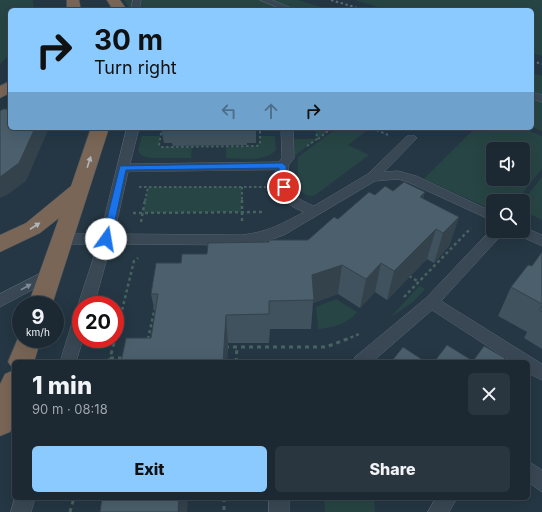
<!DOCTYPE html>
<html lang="en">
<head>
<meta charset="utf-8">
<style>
	body { margin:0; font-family:Inter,sans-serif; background:#29353f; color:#f1f3f6; height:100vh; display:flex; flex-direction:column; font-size:15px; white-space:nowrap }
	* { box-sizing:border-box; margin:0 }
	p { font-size:13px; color:#a0a6ac }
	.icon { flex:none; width:22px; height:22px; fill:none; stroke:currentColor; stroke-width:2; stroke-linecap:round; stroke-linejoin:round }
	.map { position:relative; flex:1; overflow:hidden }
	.side { position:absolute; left:12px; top:360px; width:518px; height:140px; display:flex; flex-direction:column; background:#1c2933; border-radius:6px; box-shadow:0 4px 16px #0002,0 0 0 1px #3a454e }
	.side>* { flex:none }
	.banner { position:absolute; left:8px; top:8px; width:526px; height:122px; border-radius:6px; box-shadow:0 4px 16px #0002,0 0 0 1px #3a454e; background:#8acaff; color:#111; overflow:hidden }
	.tools { position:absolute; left:486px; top:142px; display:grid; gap:8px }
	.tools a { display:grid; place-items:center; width:44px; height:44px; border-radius:6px; background:#1c2933; box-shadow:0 4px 16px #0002,0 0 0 1px #3a454e; font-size:20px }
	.speed { position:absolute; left:12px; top:296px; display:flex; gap:8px; font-size:20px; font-weight:700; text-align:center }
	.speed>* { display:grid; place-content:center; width:52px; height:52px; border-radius:50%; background:#1c2933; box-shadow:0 4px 16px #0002,0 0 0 1px #3a454e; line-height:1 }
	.speed small { font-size:10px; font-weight:400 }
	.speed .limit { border:6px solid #d22; background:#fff; color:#111 }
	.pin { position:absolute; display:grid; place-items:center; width:34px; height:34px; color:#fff; margin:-17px; border:2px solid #fff; border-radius:50%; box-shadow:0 1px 4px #0007 }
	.me { position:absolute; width:44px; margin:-22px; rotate:13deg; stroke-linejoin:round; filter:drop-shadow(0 0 3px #0008) }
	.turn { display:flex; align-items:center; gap:14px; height:84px; padding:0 20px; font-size:18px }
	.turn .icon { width:52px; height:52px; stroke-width:2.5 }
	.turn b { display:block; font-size:28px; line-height:34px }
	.lanes { display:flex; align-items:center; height:38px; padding:0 20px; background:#0003; justify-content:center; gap:20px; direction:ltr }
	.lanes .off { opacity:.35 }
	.round { display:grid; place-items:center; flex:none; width:42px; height:42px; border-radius:6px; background:#29353f }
	.summary { display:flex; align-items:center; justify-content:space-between; height:68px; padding:0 20px }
	h1 { font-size:24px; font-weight:800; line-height:30px }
	.button { display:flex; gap:8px; margin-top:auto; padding:8px 20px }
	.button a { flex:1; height:46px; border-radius:6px; background:#8acaff; color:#111; font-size:16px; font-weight:800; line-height:46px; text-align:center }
	.button a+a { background:#29353f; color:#f1f3f6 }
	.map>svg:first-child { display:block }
	.green { fill:#274544; fill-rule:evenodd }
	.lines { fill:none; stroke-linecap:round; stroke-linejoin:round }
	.lane-casing { stroke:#586671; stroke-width:1 }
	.highway-casing { stroke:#44535e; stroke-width:1 }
	.path-far2 { stroke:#476361; stroke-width:2; stroke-dasharray:2.5 2.5; stroke-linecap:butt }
	.path-far1 { stroke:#476361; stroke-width:2.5; stroke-dasharray:3 3; stroke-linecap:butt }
	.path { stroke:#476361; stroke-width:3; stroke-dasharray:4 4; stroke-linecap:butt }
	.lane { fill:#394854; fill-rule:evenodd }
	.highway { fill:#7a6656; fill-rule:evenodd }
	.rail { stroke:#5b6d7b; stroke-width:2; stroke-dasharray:2.5 2.5; stroke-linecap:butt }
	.wall { fill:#40525d }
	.shaded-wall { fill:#34424c }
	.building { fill:#4b5f6c; stroke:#34424c }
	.oneway { fill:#aeb5bb }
	.oneway2 { fill:#7e8c97 }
	.route { fill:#1a73e8; stroke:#114b97 }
</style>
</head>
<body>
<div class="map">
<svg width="542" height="512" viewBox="0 0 542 512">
	<rect width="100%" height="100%" fill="#253744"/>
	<path class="green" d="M0 0H33L34 10H10V54L0 64Z
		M124 0H298L330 10H131Z
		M355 0H542V56L532 53V10H388Z
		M532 73 542 76V131L532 127Z
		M316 128H332L294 156V139H317Z
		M337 128 369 129 348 145 369 155 314 196C293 197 298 172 298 157Z
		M475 128H521L542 136V169L516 201H493V210L424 179ZM493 149H523V179H493Z
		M142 136H160L159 145 162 147H192L191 158H149L141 155 138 150Z
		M260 136H275L276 150C265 163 240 158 226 158V147L257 146 260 144Z
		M542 177V220L523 211V201Z
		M148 187H242L241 212 143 213Z
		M419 286 425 289 413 302 391 317Z
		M336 299 357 312C347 324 333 328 318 329L316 307Z
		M324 498H374L375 512H325Z"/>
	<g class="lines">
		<defs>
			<path id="lane" d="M133 0H141L139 10H131Z
				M260 0H272L296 10H284Z
				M532 92 542 95V102L532 99Z
				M127 128H139L130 164 279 162 282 158 281 128H293L294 158 288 166C290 189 290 197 314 206L368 174 407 136H415L417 138 415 140 384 172 398 171 416 176 493 212V221L408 182 398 179 375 181 284 235 261 243 242 245 111 244 94 305H81V309L78 305 98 244H63L58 242 56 239 58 236 63 234H100ZM276 170C278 193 281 203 304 212 282 224 268 232 242 235L114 234 128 172Z
				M523 227 542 235V246L516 234 514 231H523Z
				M493 228V231H505L441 301 542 364V380L528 373V362H512L432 310 372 362H353L355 357 426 298Z
				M51 268 56 269 58 273 56 277 0 307V294Z
				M81 314V339H83L76 362H60L73 320 76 316Z
				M528 461 542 470V492L528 482Z
				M15 498H35L31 512H11Z
				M269 498H289V512H269Z
				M436 498H457L449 512H428Z"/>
			<path id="highway" d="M67 0H79L81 10H67Z
				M107 0H120L127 10H113Z
				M10 81V93L0 98V86Z
				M91 128H109L52 305H28L59 218 40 233 0 252V235L26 223 71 186Z
				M21 331V339H41L34 362H14V423L10 432 0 436V384L5 374 14 370 8 362Z"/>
		</defs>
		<use href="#lane" class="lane-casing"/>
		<use href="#highway" class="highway-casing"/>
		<path class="path-far2" d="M162 128 159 145 162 147 257 146 260 144V128
			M372 128 388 135
			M318 139 332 128
			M307 146 317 139 316 128
			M139 187H266
			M242 187V201
			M145 201 148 187"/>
		<path class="path-far1" d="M242 200V223
			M133 213 264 212
			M141 222 145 200
			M409 276 419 282
			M404 297 471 228
			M115 339 134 261 138 258
			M148 339 155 307
			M345 340 359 334"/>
		<path class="path" d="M225 347H326L347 339
			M110 358H124
			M109 362 115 339
			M236 362 237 347
			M224 498V512
			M70 512 74 498"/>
		<use href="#lane" class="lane"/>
		<use href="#highway" class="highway"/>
		<path class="rail" d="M331 0 364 10
			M532 61 542 64"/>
	</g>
	<path class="wall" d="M161 128H256V143H247V145L173 146 172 143H164Z
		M393 191 423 199 459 217 449 246 434 263 427 259 387 300 375 292 360 308 338 294 313 303 311 329H270L269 343H228L227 362H121L151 338 155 313 151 294 181 263 207 254 269 242 308 240 375 195Z
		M542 252V349L524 338 527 332 498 316 511 287 532 266Z"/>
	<path class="shaded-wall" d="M35 128H49L26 181 7 195 0 198V177Z
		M425 192 417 222 420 197Z
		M459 217 449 246 434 263 443 233Z
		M436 229 427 259 387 300 394 271Z
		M381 263 375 292 360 308 366 279Z
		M342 265 338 294 313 303 312 275Z
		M226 315 228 343 227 362H223Z
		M179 498H188L187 512H178Z"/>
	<path class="building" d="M3 109H10V128H35L19 163 0 177V111Z
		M404 182 425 192 420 197 459 217 443 233 436 229 394 271 381 263 366 279 342 265 312 275 314 300 269 301V314L226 315 223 362H121L126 338H151L158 294H151L156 263H181L182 254H207L208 243 269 242V240H308L334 217 338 219 369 192 375 195 385 186 393 191Z
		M542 252V304L511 287 528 265 532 266Z
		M542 306V312L539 310Z
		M447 345 473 361 484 346 505 358 503 362H434Z
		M403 347 426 362H391Z
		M102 498H179L178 512H100Z"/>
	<defs><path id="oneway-solid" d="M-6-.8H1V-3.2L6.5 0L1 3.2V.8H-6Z"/></defs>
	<g class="oneway">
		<use href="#oneway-solid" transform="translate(89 162) rotate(-72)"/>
		<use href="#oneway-solid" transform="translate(35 226) rotate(-33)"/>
	</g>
	<use class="oneway2" href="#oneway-solid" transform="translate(26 287) rotate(-29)"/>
	<path class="route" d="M282 163 286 166 288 187 284 190 280 187 279 168 126 170 111 239 106 242 102 239 120 166Z"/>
</svg>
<div class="tools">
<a><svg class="icon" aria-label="sound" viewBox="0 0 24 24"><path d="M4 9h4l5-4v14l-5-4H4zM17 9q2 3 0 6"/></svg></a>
<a><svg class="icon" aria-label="search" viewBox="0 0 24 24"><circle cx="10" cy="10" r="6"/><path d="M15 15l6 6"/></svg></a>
</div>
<div class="speed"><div>9<small>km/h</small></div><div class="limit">20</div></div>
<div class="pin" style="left:284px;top:187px;background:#d93025"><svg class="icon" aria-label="arrive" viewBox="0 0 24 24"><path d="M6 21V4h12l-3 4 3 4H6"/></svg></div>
<svg class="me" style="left:106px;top:239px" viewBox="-20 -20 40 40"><circle r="19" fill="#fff"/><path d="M0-13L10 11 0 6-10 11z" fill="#1a73e8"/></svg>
<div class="banner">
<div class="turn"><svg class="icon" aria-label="right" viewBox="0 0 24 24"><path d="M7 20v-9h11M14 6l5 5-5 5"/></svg><div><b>30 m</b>Turn right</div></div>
<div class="lanes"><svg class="icon off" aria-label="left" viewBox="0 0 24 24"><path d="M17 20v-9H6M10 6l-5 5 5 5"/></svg><svg class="icon off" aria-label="ahead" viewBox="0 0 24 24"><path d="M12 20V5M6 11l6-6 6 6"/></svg><svg class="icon" aria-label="right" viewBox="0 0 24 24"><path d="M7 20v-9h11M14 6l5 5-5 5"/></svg></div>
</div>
<section class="side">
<div class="summary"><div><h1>1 min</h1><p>90 m · 08:18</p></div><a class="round"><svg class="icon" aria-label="close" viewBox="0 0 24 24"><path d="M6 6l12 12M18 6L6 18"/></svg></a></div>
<div class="button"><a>Exit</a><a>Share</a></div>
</section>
</div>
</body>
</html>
